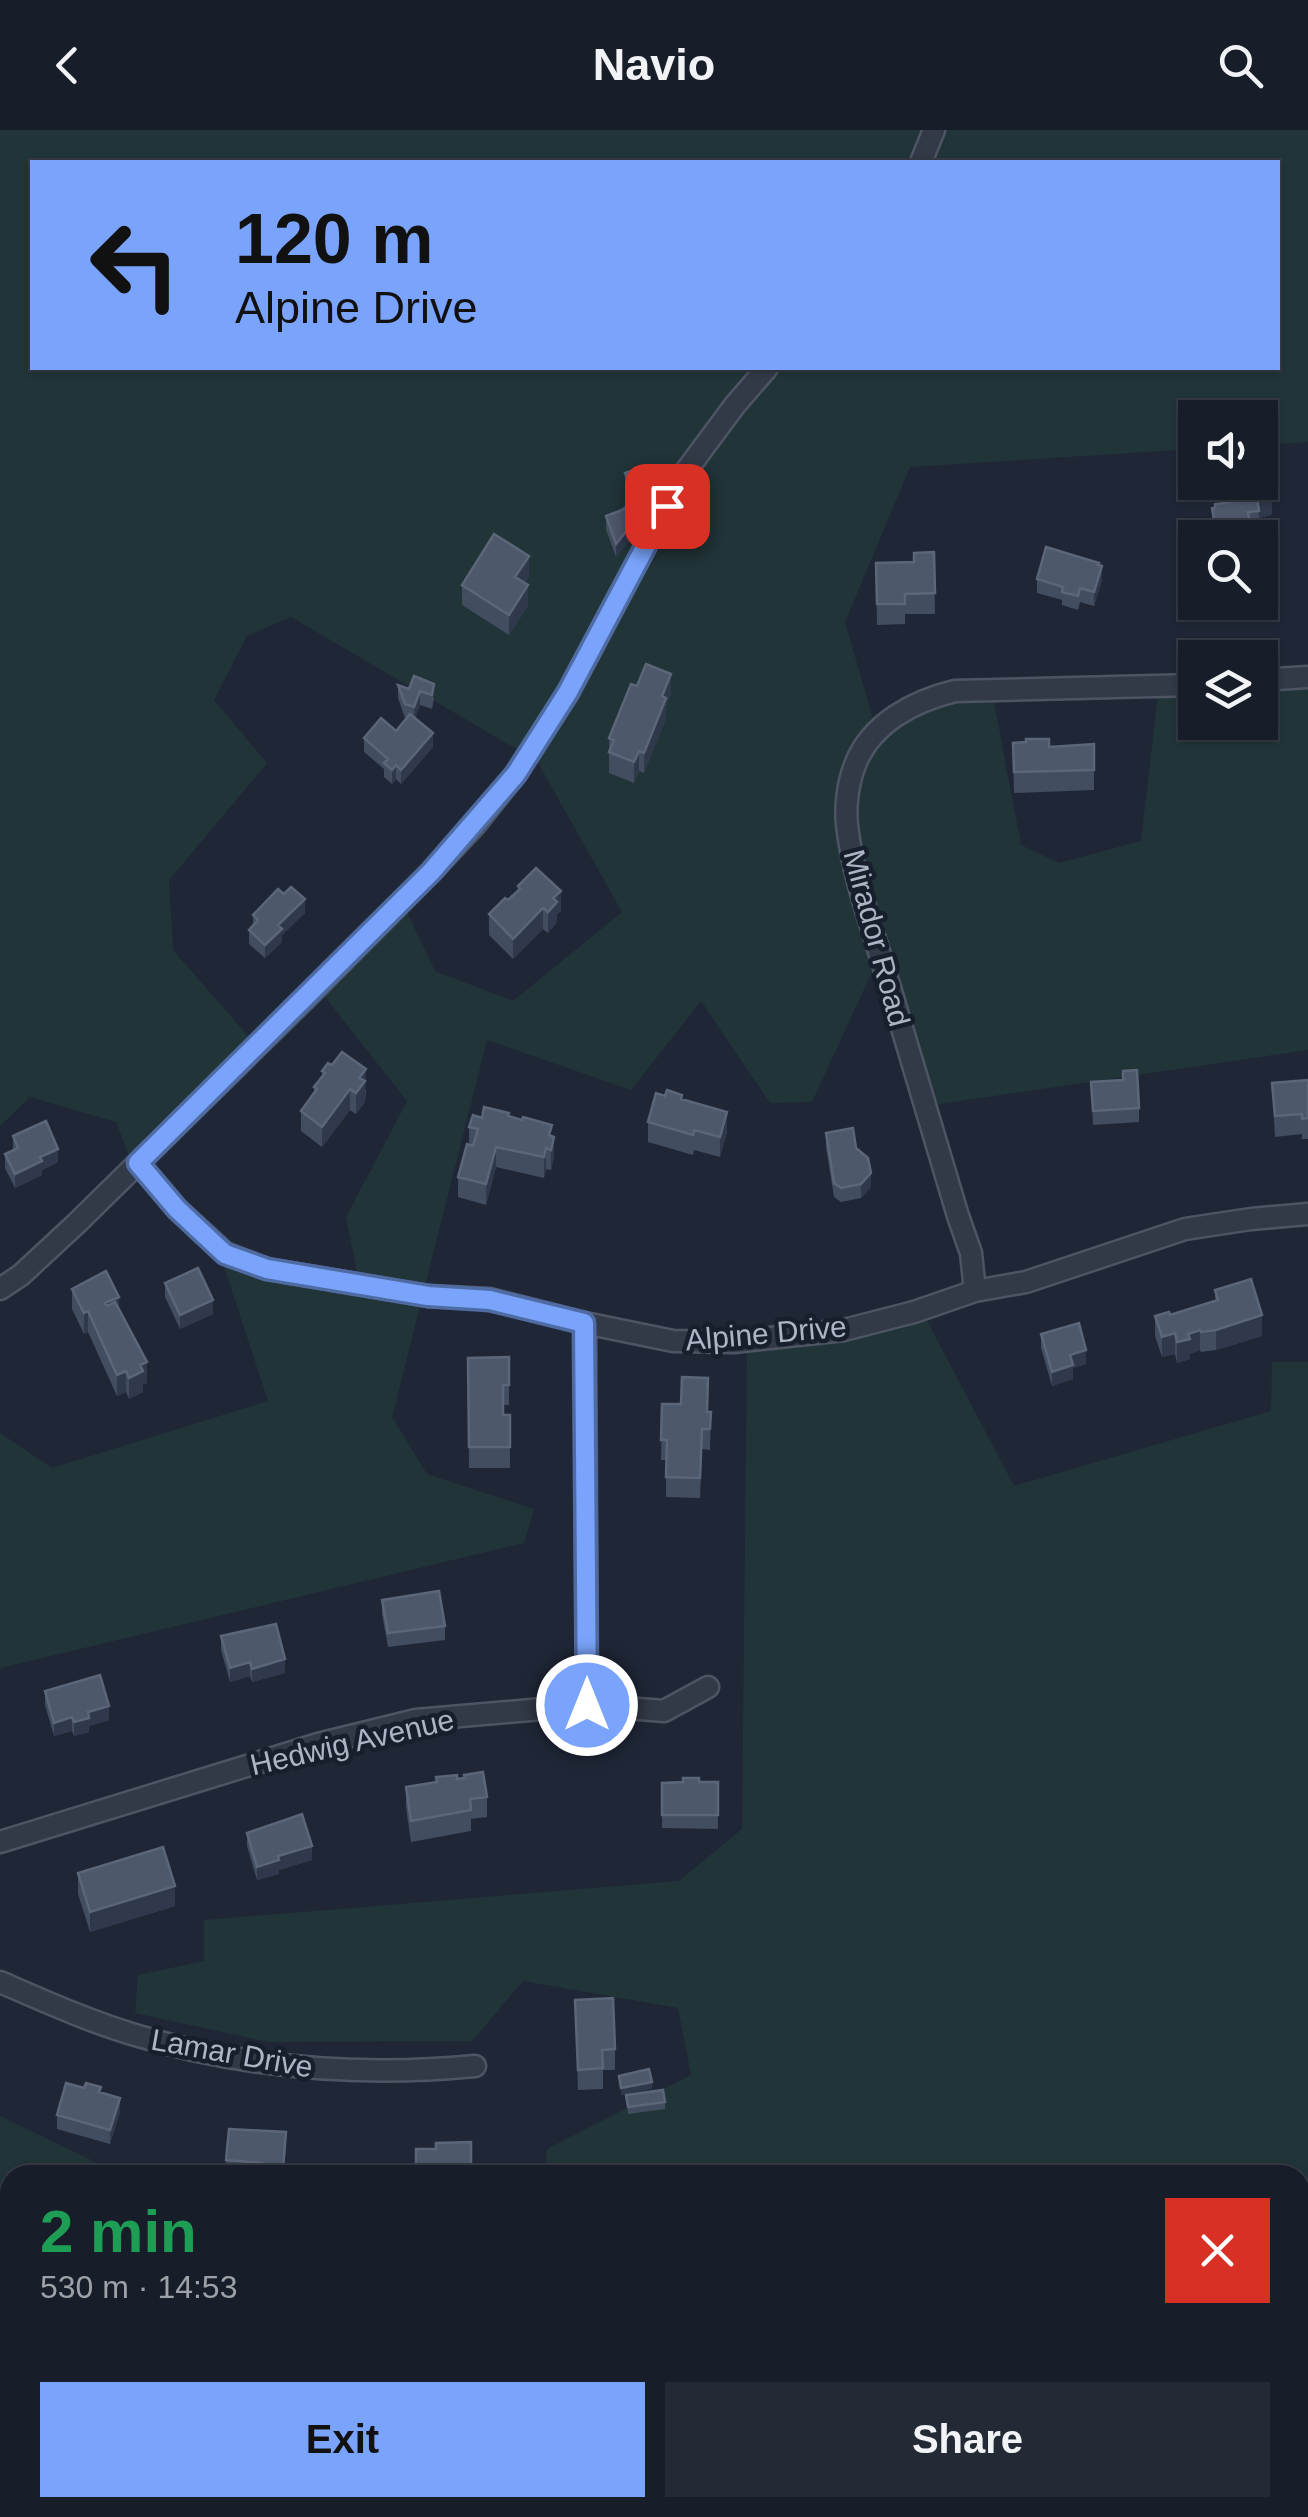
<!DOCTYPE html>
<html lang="en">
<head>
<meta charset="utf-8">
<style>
	body { margin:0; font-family:Arial,sans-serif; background:#242a35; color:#f1f3f6; height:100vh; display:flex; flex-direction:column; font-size:38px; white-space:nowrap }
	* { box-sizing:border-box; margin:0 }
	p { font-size:32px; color:#9ea2a8 }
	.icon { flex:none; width:55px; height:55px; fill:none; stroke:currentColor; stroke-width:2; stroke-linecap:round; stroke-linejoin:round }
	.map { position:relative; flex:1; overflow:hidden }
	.sheet { position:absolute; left:0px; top:2035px; width:1310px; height:352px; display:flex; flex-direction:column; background:#171d29; border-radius:30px 30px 0 0; box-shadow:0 2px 8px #0004,0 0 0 2px #363b46 }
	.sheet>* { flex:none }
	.guide { position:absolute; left:30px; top:30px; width:1250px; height:210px; border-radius:0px; box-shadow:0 2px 8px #0004,0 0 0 2px #363b46; background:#7aa4fb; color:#111; overflow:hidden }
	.tools { position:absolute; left:1178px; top:270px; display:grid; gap:20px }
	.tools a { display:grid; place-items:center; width:100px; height:100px; border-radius:0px; background:#171d29; box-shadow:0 2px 8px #0004,0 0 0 2px #363b46; font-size:50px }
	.pin { position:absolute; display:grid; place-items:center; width:85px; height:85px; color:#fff; margin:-42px; border-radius:20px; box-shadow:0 5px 15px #0006 }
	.me { position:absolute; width:110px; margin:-55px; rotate:0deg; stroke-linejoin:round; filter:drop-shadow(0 0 8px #0008) }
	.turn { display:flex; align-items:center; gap:35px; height:210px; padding:0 40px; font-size:45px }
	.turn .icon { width:130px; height:130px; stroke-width:2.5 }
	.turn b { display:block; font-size:70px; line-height:85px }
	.round { display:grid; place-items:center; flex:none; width:105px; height:105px; border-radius:0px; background:#242a35 }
	.head { display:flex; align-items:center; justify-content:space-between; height:170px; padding:0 40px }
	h1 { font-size:60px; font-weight:700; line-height:75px; color:#1e9e55 }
	.action { display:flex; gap:20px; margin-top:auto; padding:20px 40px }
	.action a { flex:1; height:115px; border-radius:0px; background:#7aa4fb; color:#111; font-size:40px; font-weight:700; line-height:115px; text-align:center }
	.action a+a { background:#242a35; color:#f1f3f6 }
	header { display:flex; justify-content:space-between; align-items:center; height:130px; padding:0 40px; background:#171d29; font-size:45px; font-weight:700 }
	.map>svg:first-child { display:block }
	.green { fill:#213438; fill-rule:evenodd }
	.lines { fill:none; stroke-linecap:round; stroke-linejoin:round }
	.street-casing { stroke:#4d5463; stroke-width:25 }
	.street { stroke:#323a47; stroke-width:20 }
	.wall { fill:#424d60 }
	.shaded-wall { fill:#2f394b }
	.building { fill:#4d586b; stroke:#5c6679; stroke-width:2.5 }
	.route-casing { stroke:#4f6ba3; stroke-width:25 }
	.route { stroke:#7aa4fb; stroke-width:18 }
	.labels { text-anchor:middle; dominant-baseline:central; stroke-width:9; stroke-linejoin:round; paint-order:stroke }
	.street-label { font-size:30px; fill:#acb4c5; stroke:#181f2c }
</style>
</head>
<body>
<header><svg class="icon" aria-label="back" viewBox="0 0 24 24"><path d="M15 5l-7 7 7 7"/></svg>Navio<svg class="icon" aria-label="search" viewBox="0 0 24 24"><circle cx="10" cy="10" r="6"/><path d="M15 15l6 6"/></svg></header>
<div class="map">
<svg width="1308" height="2387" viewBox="0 0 1308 2387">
	<rect width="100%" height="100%" fill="#1f2737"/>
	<path class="green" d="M0 0H1308V312L1260 315V288H1195V319L910 337 845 492 877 602 991 556 1021 715 1059 733 1141 711 1159 556 1195 555V592H1260V553L1308 551V920L925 976 884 816 812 972 770 973 701 871 631 960 487 910 392 1287 427 1344 534 1379 524 1413 0 1538V1303L52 1338 268 1271 218 1118 358 1149 346 1087 407 971 321 862 403 774 435 841 513 871 622 782 537 631 291 487 247 506 214 570 267 633 169 750 173 820 263 923 137 1046 116 992 30 967 0 996ZM32 32H1278V238H32Z
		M922 1181 1014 1356 1271 1281 1272 1232H1308V2163L1300 2164V2045H544L547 2019 691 1945 678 1878 523 1851 472 1911 269 1912 135 1883 138 1845 204 1831V1790L679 1751 742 1699 747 1212Z
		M0 1986 122 2045H10V2311H0Z
		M1308 2368V2387H1038L1081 2378H1300V2369Z"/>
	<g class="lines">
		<defs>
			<path id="street" d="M921 32 934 0
				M1260 550 1308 547
				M138 1033 177 1079 225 1123 267 1139 428 1166 490 1169 585 1193 673 1211 734 1212 844 1200 914 1182 975 1161 1026 1152 1185 1099 1251 1089 1308 1084
				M0 1159 21 1145 77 1093 307 867 431 742 475 695 515 645 568 563 683 345 735 275 767 238
				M975 1161 971 1123 958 1086C934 1007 911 929 888 851 873 800 853 748 847 695 845 676 848 653 855 635 871 593 914 571 955 561L1195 555
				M585 1193 587 1575
				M0 1712 318 1614 416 1590 587 1575 664 1581 708 1557
				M0 1852C44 1871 88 1891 135 1905 246 1938 360 1947 475 1936
				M1300 2258 1308 2257
				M458 2387 472 2378"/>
		</defs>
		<use href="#street" class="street-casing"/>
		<use href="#street" class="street"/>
	</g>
	<path class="wall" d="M625 343 645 363 641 370V379L637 391 629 402V411L616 427 606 400V386L622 380 631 373 625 357Z
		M1262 351 1272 381 1271 385 1259 388V401L1251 403 1252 408H1202V391L1212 390V378L1230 372V361L1243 359V352Z
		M934 422 935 484H905V494L877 495 876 433 914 432Z
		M1099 435 1102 450 1094 476 1080 472 1078 480 1062 475V470L1037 463V449Z
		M529 447 525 453 528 475 509 505 462 475V455Z
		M414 546 434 568 432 579 420 575 415 588 433 617 401 654 396 649 392 654 384 647V639L364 622V608L396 601 406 588H405L398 568V555L409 559Z
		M671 564 666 576V588L644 643 639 641 634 653 609 643V608Z
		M1013 613 1049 617 1094 640V660L1014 663Z
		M518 756 561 781 557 784V792L548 803 543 799 513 829 489 805V784L508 770 518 761Z
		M305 783 282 805V812L265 828 249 814V800L253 796V785Z
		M322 941 366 960 365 972 356 984 350 980 322 1017 301 1001V981L314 963V957L322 946Z
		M1308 950V1009H1302V1004L1275 1007 1272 953Z
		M1091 952 1139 978V992L1093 995Z
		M682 969 727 1002 720 1027 694 1020 693 1025 648 1012V992Z
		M509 986 552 1006 554 1027 551 1040 546 1039 544 1048 496 1037 486 1075 458 1067V1047L469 1015V997L482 988Z
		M826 1003 856 1018 871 1057 861 1068 841 1072 834 1067 826 1017Z
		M13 1006 58 1032 42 1040V1045L15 1058 5 1038V1024L13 1020Z
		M165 1153 213 1184 180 1199 165 1167Z
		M72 1159 119 1178 147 1253 143 1254V1262L129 1269 126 1262 117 1266 88 1202 84 1204 72 1179Z
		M1215 1160 1262 1206 1216 1220 1201 1222 1200 1220 1190 1224V1229L1177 1233 1175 1224 1162 1227 1155 1206V1186L1170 1185 1215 1171Z
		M1041 1204 1086 1234 1073 1238V1249L1052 1256 1041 1218Z
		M509 1227V1275H503V1285H510V1338H469L468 1228Z
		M662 1274 711 1282 710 1320 702 1319 700 1368 666 1367V1330H661Z
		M382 1470 445 1496V1510L388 1517 382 1484Z
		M221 1506 285 1543 252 1552 250 1546 230 1552 221 1520Z
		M45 1561 109 1590 89 1596V1602L74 1606 72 1601 54 1606 45 1575Z
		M457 1649 487 1667V1687L471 1689V1701L411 1712 406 1677V1657Z
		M718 1652V1699L662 1698V1653Z
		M247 1703 312 1730 279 1740V1744L257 1750 247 1716Z
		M78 1743 175 1776 90 1802 78 1764Z
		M575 1870 615 1919V1940H603V1959L578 1960Z
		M101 1963 120 1982 110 2014 57 1999V1985Z
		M626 1965 665 1972V1979L628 1984Z
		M286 2015 284 2045 226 2044V2030Z
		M1300 2266 1303 2274H1308V2327H1300Z
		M629 2378H680V2387H661L660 2384 630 2387Z"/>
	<path class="shaded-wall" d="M645 349V363L641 370V379L637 391 629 402V411L616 427V414Z
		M1272 360V381L1271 385 1259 388 1257 368Z
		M529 426V447L515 467V447Z
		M1102 436V450L1094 476V462Z
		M528 455V475L509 505V485Z
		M671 544V564L666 576V588L644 643V623L662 566Z
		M420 561V575L414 591V577Z
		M433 603V617L401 654V640Z
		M639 621V641L634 653V632Z
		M396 635V649L392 654V640Z
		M561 761V781L557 784V792L548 803V782L553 768Z
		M305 769V783L282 805V812L265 828V815L278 795Z
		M543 778V799L513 829V809Z
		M366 939 365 972 356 984V963L359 948Z
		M350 959V980L322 1017V997Z
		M727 982V1002L720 1027V1007Z
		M554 1007V1027L551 1040V1020Z
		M496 1017V1037L486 1075V1054Z
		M546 1018V1039L544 1048V1027Z
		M58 1019V1032L42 1040V1045L15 1058V1044L40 1027Z
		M871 1043V1057L861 1068V1054Z
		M119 1167V1187L105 1173Z
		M213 1170V1184L180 1199V1185Z
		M88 1181V1202L84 1204V1183Z
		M1262 1185V1206L1216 1220V1200Z
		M1200 1200V1220L1190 1224V1229L1177 1233V1212L1188 1204Z
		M1175 1203V1224L1162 1227V1207Z
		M1086 1220V1234L1073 1238V1249L1052 1256V1242L1070 1225Z
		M147 1232V1253L143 1254V1262L129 1269V1248L140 1235Z
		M126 1241V1262L117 1266V1245Z
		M285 1529V1543L252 1552V1539Z
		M250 1532V1546L230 1552V1538Z
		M109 1576V1590L89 1596V1602L74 1606V1592L88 1582Z
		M72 1587V1601L54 1606V1593Z
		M312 1716V1730L279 1740V1744L257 1750V1737L278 1726Z
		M175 1756V1776L90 1802V1782Z
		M652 1952V1959L621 1965V1958Z
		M120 1968V1982L110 2014V2000Z"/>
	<path class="building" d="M1260 337 1262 351 1270 353 1272 360 1271 364 1257 368 1259 381 1248 382 1252 408H1205L1202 391 1214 389 1212 378 1215 377V374L1232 372 1230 361 1246 358 1245 352H1260Z
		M634 340 645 349 640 358 641 365 637 378 627 392 629 398 616 414 606 386 622 380 635 370 625 343Z
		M494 404 529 426 515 447 528 455 509 485 462 455Z
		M1046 417 1099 433 1098 435 1102 436 1094 462 1080 458 1078 466 1062 462 1063 457 1037 449Z
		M934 422 935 463 905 464V474H877L876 433 914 432V423Z
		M646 534 671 544 662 566 666 568 644 623 639 621 634 632 609 622 614 610 609 608 631 554 637 556Z
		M414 546 434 554 432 565 420 561 414 577 405 574 398 555 409 559Z
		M410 584 433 603 401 640 396 635 392 640 384 633 388 629 364 608 381 588 396 601Z
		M1026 609H1049V617L1094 614V640L1014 642 1013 613 1026 612Z
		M536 738 561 761 553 768 557 772 548 782 543 778 513 809 489 784 505 768 508 770 520 759 518 756Z
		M291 757 305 769 278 795 282 799 265 815 249 800 258 790 253 785 278 759 284 764Z
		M342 922 366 939 359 948 365 951 356 963 350 959 322 997 301 981 317 959 314 957 325 943 322 941 328 933 332 935Z
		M1137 940 1139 978 1093 981 1091 952 1123 950V941Z
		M1308 950V988L1302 989V984L1275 986 1272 953Z
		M667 960 682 965 681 969 727 982 720 1007 694 1000 693 1005 648 992 656 963 665 966Z
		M484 977 509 983 508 986 522 990 523 987 552 995 549 1005 554 1007 551 1020 546 1018 544 1027 496 1017 486 1054 458 1047 467 1014 473 1016 478 999 469 997 473 985 482 988Z
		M46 991 58 1019 40 1027 42 1031 15 1044 5 1024 18 1018 13 1006Z
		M853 998 856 1018 868 1028 871 1043 861 1054 841 1058 834 1053 826 1003Z
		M198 1138 213 1170 180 1185 165 1153Z
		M106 1141 119 1167 105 1173 107 1176 115 1172 147 1232 140 1235 143 1241 129 1248 126 1241 117 1245 88 1181 84 1183 72 1159Z
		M1251 1149 1262 1185 1216 1200 1201 1202 1200 1200 1188 1204 1190 1209 1177 1212 1175 1203 1162 1207 1155 1186 1169 1182 1170 1185 1218 1170 1215 1160Z
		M1079 1193 1086 1220 1070 1225 1073 1235 1052 1242 1041 1204Z
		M509 1227V1255H503V1285H510V1317H469L468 1228Z
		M682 1247 708 1248 707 1282H711L710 1299H702L700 1348 666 1347 667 1310H661L662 1274H681Z
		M439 1461 445 1496 388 1503 382 1470Z
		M276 1494 285 1529 252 1539 250 1532 230 1538 221 1506Z
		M100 1545 109 1576 88 1582 89 1588 74 1592 72 1587 54 1593 45 1561Z
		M483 1642 487 1667 470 1669 471 1680 411 1691 406 1657 437 1652 436 1647 457 1645V1649L465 1648 464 1645Z
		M683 1648H699V1652H718V1685H662V1653L683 1652Z
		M302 1684 312 1716 278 1726 279 1730 257 1737 247 1703Z
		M163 1717 175 1756 90 1782 78 1743Z
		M613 1868 615 1919 602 1920 603 1938 578 1940 575 1870Z
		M649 1939 652 1952 621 1958 619 1946Z
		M66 1953 84 1958 86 1953 101 1957 99 1962 120 1968 110 2000 57 1985Z
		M663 1960 665 1972 628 1977 626 1965Z
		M229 1999 286 2002 283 2038 262 2036V2033L226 2030Z
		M471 2012V2045H416V2019H436V2013Z
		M1300 2266H1303V2274H1308V2313H1300Z
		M81 2378H116V2387H81Z
		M130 2378H160V2386L130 2387Z
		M193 2378H223V2387H193Z"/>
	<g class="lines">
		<defs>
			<path id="route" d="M587 1575 584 1193 490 1170 428 1166 267 1139 225 1124 177 1079 138 1033 431 742 516 644 568 562 667 376"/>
		</defs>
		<use href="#route" class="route-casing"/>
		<use href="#route" class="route"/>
	</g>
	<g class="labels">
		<g class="street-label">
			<text transform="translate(877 808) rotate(75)">Mirador Road</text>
			<text transform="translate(766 1203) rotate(-5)">Alpine Drive</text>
			<text transform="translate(352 1612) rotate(-13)">Hedwig Avenue</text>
			<text transform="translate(232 1923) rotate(10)">Lamar Drive</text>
		</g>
	</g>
</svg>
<div class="tools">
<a><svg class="icon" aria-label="sound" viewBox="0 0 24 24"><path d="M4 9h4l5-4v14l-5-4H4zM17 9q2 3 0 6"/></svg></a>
<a><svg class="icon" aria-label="search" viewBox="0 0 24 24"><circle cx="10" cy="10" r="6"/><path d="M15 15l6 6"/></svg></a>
<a><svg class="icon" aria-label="layers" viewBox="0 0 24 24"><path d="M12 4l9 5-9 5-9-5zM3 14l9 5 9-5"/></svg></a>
</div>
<div class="pin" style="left:667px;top:376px;background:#d93025"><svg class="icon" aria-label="arrive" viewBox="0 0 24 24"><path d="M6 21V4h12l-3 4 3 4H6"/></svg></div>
<svg class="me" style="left:587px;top:1575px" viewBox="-20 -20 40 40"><circle r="17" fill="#7aa4fb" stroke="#fff" stroke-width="3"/><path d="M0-11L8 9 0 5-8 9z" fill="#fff"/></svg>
<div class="guide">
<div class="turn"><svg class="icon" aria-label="left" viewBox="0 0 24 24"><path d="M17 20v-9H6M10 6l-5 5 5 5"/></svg><div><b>120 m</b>Alpine Drive</div></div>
</div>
<section class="sheet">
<div class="head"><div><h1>2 min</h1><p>530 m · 14:53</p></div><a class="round" style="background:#d93025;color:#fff"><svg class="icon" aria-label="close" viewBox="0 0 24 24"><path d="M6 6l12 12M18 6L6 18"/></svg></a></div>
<div class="action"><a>Exit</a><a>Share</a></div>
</section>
</div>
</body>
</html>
